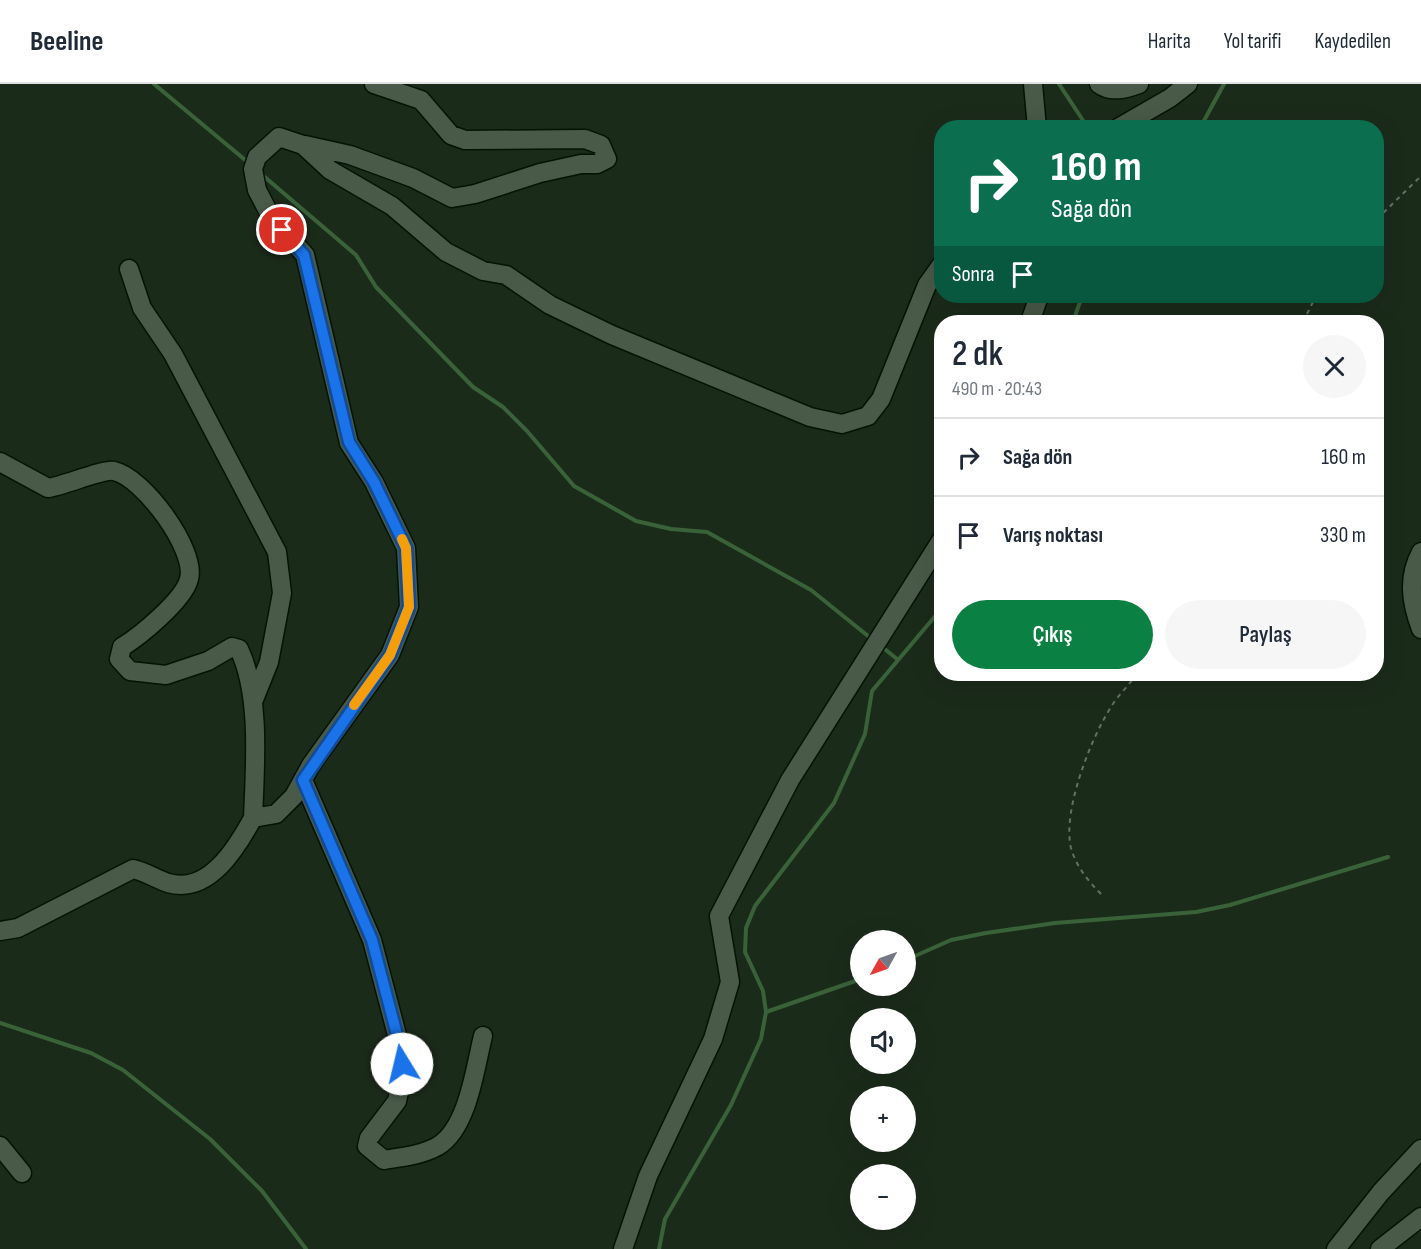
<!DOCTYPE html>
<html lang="tr">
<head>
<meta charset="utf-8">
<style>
	body { margin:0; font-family:"Sofia Sans Condensed",sans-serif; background:#f6f6f7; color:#1f2937; height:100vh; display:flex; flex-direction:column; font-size:22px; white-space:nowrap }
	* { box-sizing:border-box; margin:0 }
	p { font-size:20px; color:#747a83 }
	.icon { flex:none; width:33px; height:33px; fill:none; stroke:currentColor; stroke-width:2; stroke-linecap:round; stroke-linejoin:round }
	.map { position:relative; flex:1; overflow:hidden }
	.details { position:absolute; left:934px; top:231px; width:450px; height:366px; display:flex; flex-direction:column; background:#fff; border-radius:24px; box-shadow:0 6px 24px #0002 }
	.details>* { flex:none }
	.guide { position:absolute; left:934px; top:36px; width:450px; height:183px; border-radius:24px; box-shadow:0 6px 24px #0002; background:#0b6e4f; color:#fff; overflow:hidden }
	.needle { width:39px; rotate:230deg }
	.tools { position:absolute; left:850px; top:846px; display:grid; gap:12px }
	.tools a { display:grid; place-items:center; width:66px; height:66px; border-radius:50%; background:#fff; box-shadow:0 6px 24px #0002; font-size:30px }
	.pin { position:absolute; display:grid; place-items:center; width:51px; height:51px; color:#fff; margin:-26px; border:3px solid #fff; border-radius:50%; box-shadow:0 2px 6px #0007 }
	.me { position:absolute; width:66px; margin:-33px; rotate:351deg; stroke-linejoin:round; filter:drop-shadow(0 0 4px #0008) }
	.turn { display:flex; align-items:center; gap:21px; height:126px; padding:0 18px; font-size:27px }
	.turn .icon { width:78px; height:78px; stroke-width:2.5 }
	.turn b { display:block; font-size:42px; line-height:51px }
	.then { display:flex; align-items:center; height:57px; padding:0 18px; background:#0003; gap:12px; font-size:22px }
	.round { display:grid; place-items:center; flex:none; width:63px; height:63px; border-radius:32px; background:#f6f6f7 }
	.headline { display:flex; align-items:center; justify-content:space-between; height:102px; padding:0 18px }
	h1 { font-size:36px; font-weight:600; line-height:45px }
	.action { display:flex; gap:12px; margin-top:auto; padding:12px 18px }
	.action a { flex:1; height:69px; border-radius:36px; background:#0b8043; color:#fff; font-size:24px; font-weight:600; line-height:69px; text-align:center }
	.action a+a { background:#f6f6f7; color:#1f2937 }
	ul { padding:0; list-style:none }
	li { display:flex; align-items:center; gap:18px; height:78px; padding:0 18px; border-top:2px solid #e0e1e3 }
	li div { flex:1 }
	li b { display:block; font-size:22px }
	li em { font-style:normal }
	header { display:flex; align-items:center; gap:36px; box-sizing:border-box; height:84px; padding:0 30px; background:#fff; border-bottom:2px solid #e0e1e3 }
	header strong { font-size:28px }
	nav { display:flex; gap:33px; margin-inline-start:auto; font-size:21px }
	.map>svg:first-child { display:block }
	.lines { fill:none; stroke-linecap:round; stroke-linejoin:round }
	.stream { stroke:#3a6239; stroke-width:4 }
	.minor-casing { stroke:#051305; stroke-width:21 }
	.path { stroke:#647263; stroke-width:2; stroke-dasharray:4.5 4.5; stroke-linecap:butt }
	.minor { stroke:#495a48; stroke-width:18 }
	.route-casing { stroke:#114b97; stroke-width:15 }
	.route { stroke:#1a73e8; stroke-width:10 }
	.slow { stroke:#f59e0b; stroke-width:10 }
</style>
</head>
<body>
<header>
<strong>Beeline</strong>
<nav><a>Harita</a><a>Yol tarifi</a><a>Kaydedilen</a></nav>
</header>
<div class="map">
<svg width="1421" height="1165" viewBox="0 0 1421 1165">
	<rect width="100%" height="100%" fill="#1b2b1a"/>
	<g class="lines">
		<path class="stream" d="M154 0 250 80
			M1059 0 1088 44
			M1200 44 1224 0
			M260 89 356 171 376 203 473 303 503 323 527 347 574 402 636 437 671 445 707 448 811 506 873 556
			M1073 238 1082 212
			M881 562 897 575
			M906 876 951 856 986 849 1055 839 1196 828 1230 821 1388 773
			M766 928 861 895
			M0 939 91 969 123 986 210 1055 262 1107 306 1165
			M659 1165 665 1135 731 1021 761 955 766 928 763 907 745 868 746 844 755 822 834 719 865 650 872 607 942 524"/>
		<defs>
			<path id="minor" d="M1033 0 1037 44
				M1099 0C1111 9 1126 5 1139 0
				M1118 44 1170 14 1188 0
				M305 61 350 71 413 94 452 114 475 110 540 89 581 80H597L607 75 601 61 585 55 465 56 451 51 421 16 374 0
				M129 185 142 224 173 270 277 468 282 509 269 578 253 618
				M1030 238 1039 212
				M0 378 48 404C64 402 102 385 114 387 143 393 197 466 189 495 184 516 140 552 122 563L119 575 130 587 166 591 208 577 232 563 239 565C261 611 255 683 253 734
				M1421 468C1407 494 1411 519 1421 545
				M303 696 372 856 401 966 402 994 397 1017 369 1054 367 1062 384 1076C403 1073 422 1071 438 1062 468 1044 475 984 483 952
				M0 847 18 844 133 785C146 788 156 795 168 799 209 811 237 763 253 734L276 730 294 712 311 681 390 571 409 523 406 464 374 398 349 359 305 171 271 133 257 106 253 85 257 73 279 53 303 61 330 86 392 122 446 168 483 187 506 191 550 221 612 251 810 333 842 340 868 332 881 315 927 201 942 180
				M0 1062 22 1089
				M623 1165 648 1092 713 955 730 898 719 832 790 696 942 455
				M1336 1165 1381 1108 1421 1065
				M1380 1165 1421 1133"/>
		</defs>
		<use href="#minor" class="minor-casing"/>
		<path class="path" d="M1377 135 1421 92
			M1303 238 1316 212
			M1101 810C1088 797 1076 782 1071 764 1062 727 1091 654 1111 623 1118 611 1129 602 1136 590"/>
		<use href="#minor" class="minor"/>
	</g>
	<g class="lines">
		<defs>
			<path id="route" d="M282 146 304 171 349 358 374 398 406 464 409 523 390 571 303 696 372 856 401 966 402 980"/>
		</defs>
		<use href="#route" class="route-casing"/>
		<use href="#route" class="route"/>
		<path class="slow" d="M354 621 390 571 409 523 406 464 402 455"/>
	</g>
</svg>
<div class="tools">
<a><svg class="needle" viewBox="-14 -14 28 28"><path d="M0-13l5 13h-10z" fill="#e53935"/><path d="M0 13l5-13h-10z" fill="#747a83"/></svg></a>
<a><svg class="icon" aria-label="sound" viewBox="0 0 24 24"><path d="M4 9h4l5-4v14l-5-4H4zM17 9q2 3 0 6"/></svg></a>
<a>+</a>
<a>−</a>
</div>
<div class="pin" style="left:282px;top:146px;background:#d93025"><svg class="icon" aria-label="arrive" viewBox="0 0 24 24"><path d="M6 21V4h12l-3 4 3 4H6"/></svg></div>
<svg class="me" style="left:402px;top:980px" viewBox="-20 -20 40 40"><circle r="19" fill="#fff"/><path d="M0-13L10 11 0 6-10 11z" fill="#1a73e8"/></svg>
<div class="guide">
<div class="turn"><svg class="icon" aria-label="right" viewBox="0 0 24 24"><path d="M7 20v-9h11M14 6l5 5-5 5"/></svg><div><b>160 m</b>Sağa dön</div></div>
<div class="then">Sonra<svg class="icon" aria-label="arrive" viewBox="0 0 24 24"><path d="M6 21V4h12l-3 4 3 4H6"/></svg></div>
</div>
<section class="details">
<div class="headline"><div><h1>2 dk</h1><p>490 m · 20:43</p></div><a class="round"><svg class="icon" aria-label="close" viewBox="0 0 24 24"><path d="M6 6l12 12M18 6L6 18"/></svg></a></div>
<ul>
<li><svg class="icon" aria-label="right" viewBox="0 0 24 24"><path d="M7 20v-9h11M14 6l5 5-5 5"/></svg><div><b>Sağa dön</b></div><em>160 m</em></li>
<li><svg class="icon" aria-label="arrive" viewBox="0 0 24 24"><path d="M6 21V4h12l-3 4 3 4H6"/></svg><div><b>Varış noktası</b></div><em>330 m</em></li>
</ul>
<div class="action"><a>Çıkış</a><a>Paylaş</a></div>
</section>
</div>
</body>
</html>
